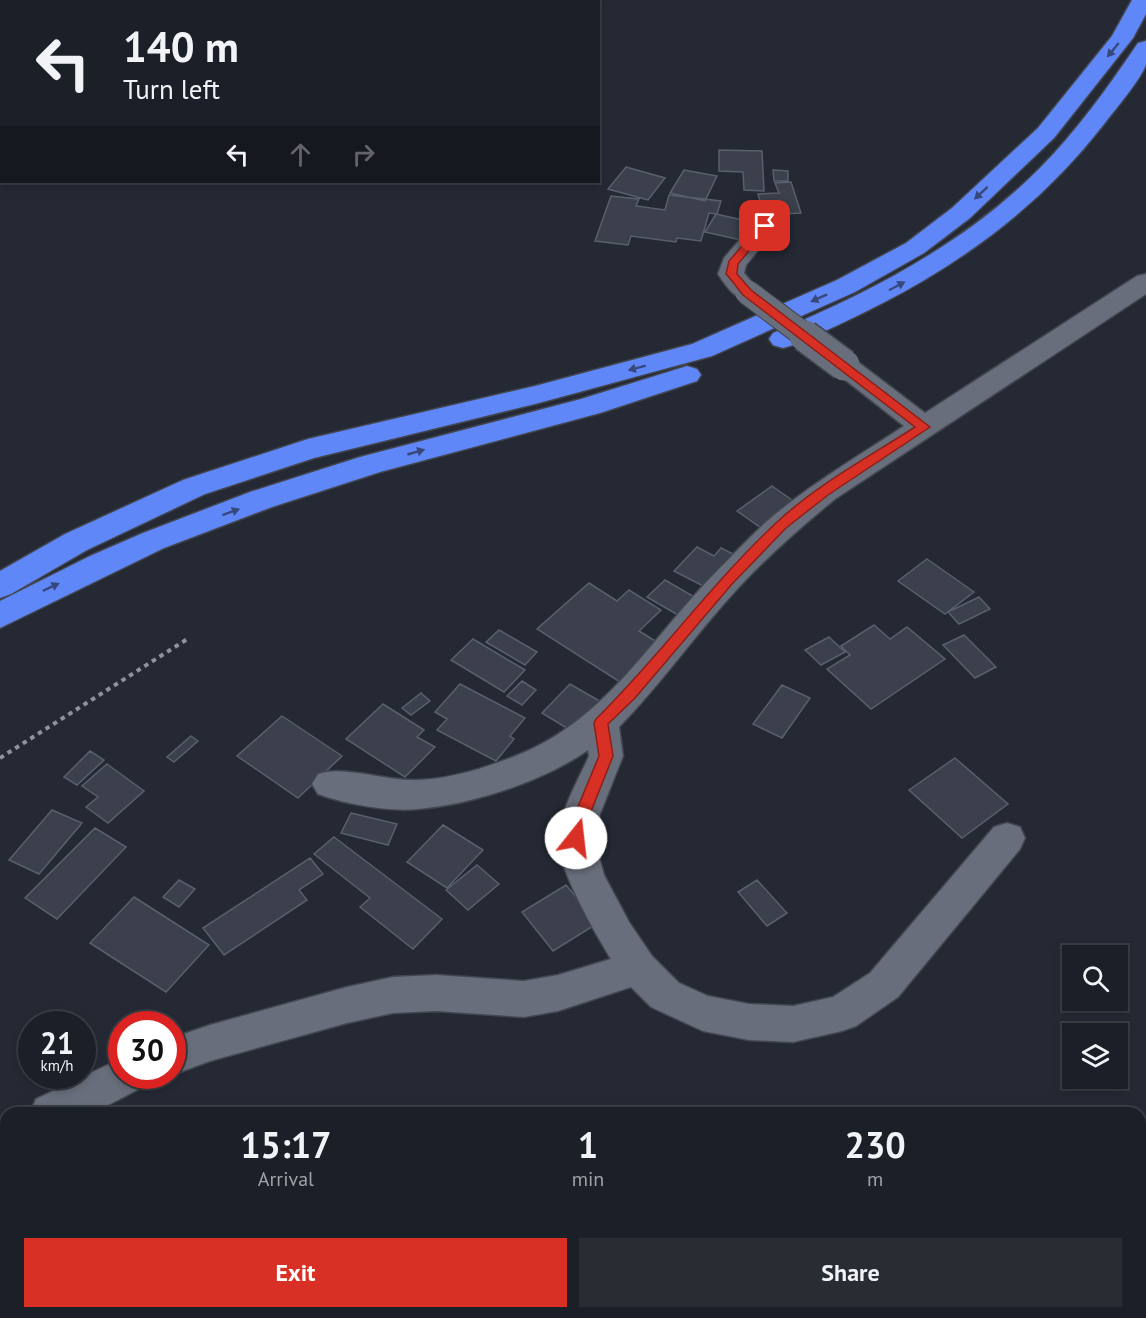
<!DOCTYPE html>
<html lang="en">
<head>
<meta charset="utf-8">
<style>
	body { margin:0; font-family:"PT Sans",sans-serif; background:#282c33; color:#f1f3f6; height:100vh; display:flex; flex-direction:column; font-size:22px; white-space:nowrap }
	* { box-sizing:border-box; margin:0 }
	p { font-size:20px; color:#a0a2a7 }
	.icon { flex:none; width:33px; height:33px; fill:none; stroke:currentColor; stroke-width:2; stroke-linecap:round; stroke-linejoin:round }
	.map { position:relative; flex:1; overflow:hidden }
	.panel { position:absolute; left:0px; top:1107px; width:1146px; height:212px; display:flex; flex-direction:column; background:#1b1f27; border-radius:18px 18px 0 0; box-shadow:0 3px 9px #0003,0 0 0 2px #393d44 }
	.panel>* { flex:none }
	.hud { position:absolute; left:0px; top:0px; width:600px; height:183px; box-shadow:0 3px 9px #0003,0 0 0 2px #393d44; background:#1b1f27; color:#f1f3f6; overflow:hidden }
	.tools { position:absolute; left:1062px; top:945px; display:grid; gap:12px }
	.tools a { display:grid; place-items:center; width:66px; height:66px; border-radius:0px; background:#1b1f27; box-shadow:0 3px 9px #0003,0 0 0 2px #393d44; font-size:30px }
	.speed { position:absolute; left:18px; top:1011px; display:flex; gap:12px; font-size:30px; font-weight:700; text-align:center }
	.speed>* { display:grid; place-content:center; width:78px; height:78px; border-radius:50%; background:#1b1f27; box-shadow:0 3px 9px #0003,0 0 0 2px #393d44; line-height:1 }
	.speed small { font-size:15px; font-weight:400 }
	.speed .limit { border:9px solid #d22; background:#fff; color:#111 }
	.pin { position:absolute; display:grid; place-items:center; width:51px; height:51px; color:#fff; margin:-26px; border-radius:12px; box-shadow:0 3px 9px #0006 }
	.me { position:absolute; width:66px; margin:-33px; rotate:16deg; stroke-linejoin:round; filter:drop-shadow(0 0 4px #0008) }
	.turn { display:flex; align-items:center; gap:21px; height:126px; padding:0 24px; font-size:27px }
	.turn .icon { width:78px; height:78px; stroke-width:2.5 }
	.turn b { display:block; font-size:42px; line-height:51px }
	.lanes { display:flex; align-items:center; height:57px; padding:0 24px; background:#0003; justify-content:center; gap:30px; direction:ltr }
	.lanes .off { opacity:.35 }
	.eta { display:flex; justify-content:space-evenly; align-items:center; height:102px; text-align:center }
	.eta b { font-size:36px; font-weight:800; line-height:42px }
	.button { display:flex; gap:12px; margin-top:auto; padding:12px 24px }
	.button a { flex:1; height:69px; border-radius:0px; background:#d93025; color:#fff; font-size:24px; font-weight:800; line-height:69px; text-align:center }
	.button a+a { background:#282c33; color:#f1f3f6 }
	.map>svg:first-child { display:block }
	.building { fill:#3b404c; stroke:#5a5f6d; stroke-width:1.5 }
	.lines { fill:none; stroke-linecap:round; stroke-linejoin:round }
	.minor-casing { stroke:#424650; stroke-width:3 }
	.highway-casing { stroke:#424650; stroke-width:3 }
	.path-far1 { stroke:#8e929c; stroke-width:4; stroke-dasharray:4.5 4.5; stroke-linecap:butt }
	.path { stroke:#8e929c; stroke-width:4.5; stroke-dasharray:5 5; stroke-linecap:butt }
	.minor { fill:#686e7b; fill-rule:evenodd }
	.highway { fill:#6087f8; fill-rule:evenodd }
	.minor-bridge-far1-casing { stroke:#424650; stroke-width:26; stroke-linecap:butt }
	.minor-bridge-casing { stroke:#424650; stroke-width:34; stroke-linecap:butt }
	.minor-bridge-far1 { stroke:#686e7b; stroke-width:24 }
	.minor-bridge { stroke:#686e7b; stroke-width:31 }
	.oneway { fill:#37497c }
	.route { fill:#d93025; stroke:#8d1f18; stroke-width:1.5 }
</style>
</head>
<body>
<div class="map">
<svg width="1146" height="1318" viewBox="0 0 1146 1318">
	<rect width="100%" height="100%" fill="#242934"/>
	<path class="building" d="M719 150 762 151 764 191 744 190 743 172 719 171Z
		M626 167 665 178 648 200 608 189Z
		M684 170 717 176 705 201 670 193Z
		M773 170 788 171V181H774Z
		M791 182 801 213 764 215 758 194 779 193 775 183Z
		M669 195 721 201 717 214 709 213 701 241 677 238 676 242 631 236 628 245 595 241 611 196 639 199 636 206 665 210Z
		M716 214 756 223 745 241 705 232Z
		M772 486 799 505 764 530 737 511Z
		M697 547 714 556 721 548 739 557 709 589 674 571Z
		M927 559 974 592 945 614 898 581Z
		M665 580 696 598 678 615 647 597Z
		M589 583 617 601 629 590 661 610 639 631 660 644 620 682 537 629Z
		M979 597 990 609 959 624 948 612Z
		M874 625 890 639 907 627 945 659 871 709 827 669 850 655 841 646Z
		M499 630 537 652 525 665 486 642Z
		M964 635 996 667 975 678 943 645Z
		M829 637 845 652 821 665 805 650Z
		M473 639 525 670 504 692 451 660Z
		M522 681 536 690 522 705 507 696Z
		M460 684 525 718 510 736 514 739 496 761 437 730 447 719 435 712Z
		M570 684 603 703 575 733 542 713Z
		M782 685 810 698 782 738 753 724Z
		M421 693 430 701 411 715 402 708Z
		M383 704 424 730 417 737 435 747 405 777 346 739Z
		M282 716 342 756 298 798 237 756Z
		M191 736 198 741 174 762 167 757Z
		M90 751 104 760 77 785 64 777Z
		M955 758 1008 804 962 838 909 790Z
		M107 764 144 791 108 823 86 807 98 797 82 786Z
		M52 810 82 823 39 874 9 860Z
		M351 813 397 824 388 845 341 833Z
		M443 825 483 850 447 888 407 862Z
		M95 828 126 847 57 919 25 898Z
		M334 837 442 919 413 949 360 907 370 898 314 854Z
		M310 858 323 874 299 890 307 900 224 955 203 928Z
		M477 865 499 884 468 910 446 890Z
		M179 880 195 889 179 907 163 897Z
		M757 880 787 913 767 926 738 892Z
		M566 885 598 923 553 951 522 912Z
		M134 897 209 945 166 992 90 943Z"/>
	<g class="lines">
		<defs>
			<path id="minor" d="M765 218 774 221 778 226 746 265 744 273 760 292 756 298C737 303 728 289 718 274L724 258 756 221Z
				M1146 274V294L835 499C801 527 769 555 739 587 697 632 662 683 619 727L623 756 600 814 594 838 604 875 629 922 652 956 679 983 708 996 749 1004 793 1006 833 997 870 973 994 827 1007 823 1020 827 1025 838 1020 849 898 997 856 1026 842 1031 793 1042 749 1040 703 1031 651 1007 631 987 558 1011 524 1017 436 1011 393 1013 347 1023 210 1061 172 1075V1038L210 1025 347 987 393 977 436 975 524 981 558 975 611 959C595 933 557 867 558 838 559 814 579 778 589 756L588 750C544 781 471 805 418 809 389 812 345 804 318 794L312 784 318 774C343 765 386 781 416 780 450 780 494 765 525 752 610 715 655 633 718 570 736 552 754 532 773 516 814 482 860 455 904 426L834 371 830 365 834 359 844 356 854 359 925 413 1137 276Z
				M122 1058V1076H145L139 1089 93 1113H30L36 1099Z
				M6 1119V1160L2 1162 0 1161V1121Z"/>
			<path id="highway" d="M1132 0H1146V14L1133 38 1054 138 970 218 924 253 855 292 712 356 535 404 314 458 205 494 87 550 11 594 0 598V571L65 534 183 480 308 439 535 386 692 344 837 280 906 243 952 208 1038 128 1112 36Z
				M1146 41C1146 48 1146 58 1146 64 1143 77 1113 112 1104 124 1021 231 916 293 793 345L783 348 773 345 769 339 773 333C871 292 964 244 1039 169 1077 131 1108 87 1138 43Z
				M687 366 697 369 701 375 697 381 600 413 380 472 272 507 164 548 0 628V601L90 556 143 533 250 492 360 457 581 399Z"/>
		</defs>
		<use href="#minor" class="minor-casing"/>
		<use href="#highway" class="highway-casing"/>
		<path class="path-far1" d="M0 758 189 638"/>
		<path class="path" d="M157 1312 160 1318"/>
		<use href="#minor" class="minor"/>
		<use href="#highway" class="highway"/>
		<defs>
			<path id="minor-bridge-far1" d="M747 292 807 337"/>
			<path id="minor-bridge" d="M805 336 844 365"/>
		</defs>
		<use href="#minor-bridge-far1" class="minor-bridge-far1-casing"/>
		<use href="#minor-bridge" class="minor-bridge-casing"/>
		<use href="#minor-bridge-far1" class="minor-bridge-far1"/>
		<use href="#minor-bridge" class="minor-bridge"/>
	</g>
	<defs><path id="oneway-solid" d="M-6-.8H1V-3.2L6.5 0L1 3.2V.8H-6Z" transform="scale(1.5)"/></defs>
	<g class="oneway">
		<use href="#oneway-solid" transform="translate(1113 50) rotate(129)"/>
		<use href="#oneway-solid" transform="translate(981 193) rotate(137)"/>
		<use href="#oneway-solid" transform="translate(897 286) rotate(-28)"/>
		<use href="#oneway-solid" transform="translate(819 298) rotate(156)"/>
		<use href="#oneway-solid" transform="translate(637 368) rotate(165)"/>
		<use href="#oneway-solid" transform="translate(416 452) rotate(-16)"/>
		<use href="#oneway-solid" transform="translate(231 512) rotate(-20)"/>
		<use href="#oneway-solid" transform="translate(51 587) rotate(-25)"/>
	</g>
	<path class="route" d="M765 223 770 226 738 264 737 274 751 290 930 427 828 495 786 528 732 584 635 698 608 724 613 756 590 814 581 842 576 844 571 842 569 838 575 814 599 756 594 723 596 719C659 657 711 584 776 523 816 485 869 457 915 427L743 295 728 276 726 274 729 261 761 224Z"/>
</svg>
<div class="tools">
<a><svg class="icon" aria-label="search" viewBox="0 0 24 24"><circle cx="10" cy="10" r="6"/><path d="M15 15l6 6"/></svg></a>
<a><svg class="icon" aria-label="layers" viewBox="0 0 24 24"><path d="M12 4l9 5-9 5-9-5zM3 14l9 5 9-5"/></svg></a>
</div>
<div class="speed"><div>21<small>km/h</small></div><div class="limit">30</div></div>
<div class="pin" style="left:765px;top:226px;background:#d93025"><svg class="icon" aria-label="arrive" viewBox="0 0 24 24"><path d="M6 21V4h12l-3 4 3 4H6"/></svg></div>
<svg class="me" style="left:576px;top:838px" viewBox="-20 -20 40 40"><circle r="19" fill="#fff"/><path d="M0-13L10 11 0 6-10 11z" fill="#d93025"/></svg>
<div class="hud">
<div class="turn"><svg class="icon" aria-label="left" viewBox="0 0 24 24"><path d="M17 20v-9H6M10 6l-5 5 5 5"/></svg><div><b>140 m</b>Turn left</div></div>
<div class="lanes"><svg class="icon" aria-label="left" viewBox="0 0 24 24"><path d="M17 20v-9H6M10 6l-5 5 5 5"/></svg><svg class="icon off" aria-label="ahead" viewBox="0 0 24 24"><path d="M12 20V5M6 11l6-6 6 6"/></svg><svg class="icon off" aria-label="right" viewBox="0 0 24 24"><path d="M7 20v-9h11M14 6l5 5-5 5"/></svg></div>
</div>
<section class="panel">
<div class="eta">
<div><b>15:17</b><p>Arrival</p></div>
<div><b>1</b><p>min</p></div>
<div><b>230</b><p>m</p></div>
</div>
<div class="button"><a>Exit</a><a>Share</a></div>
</section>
</div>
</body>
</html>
